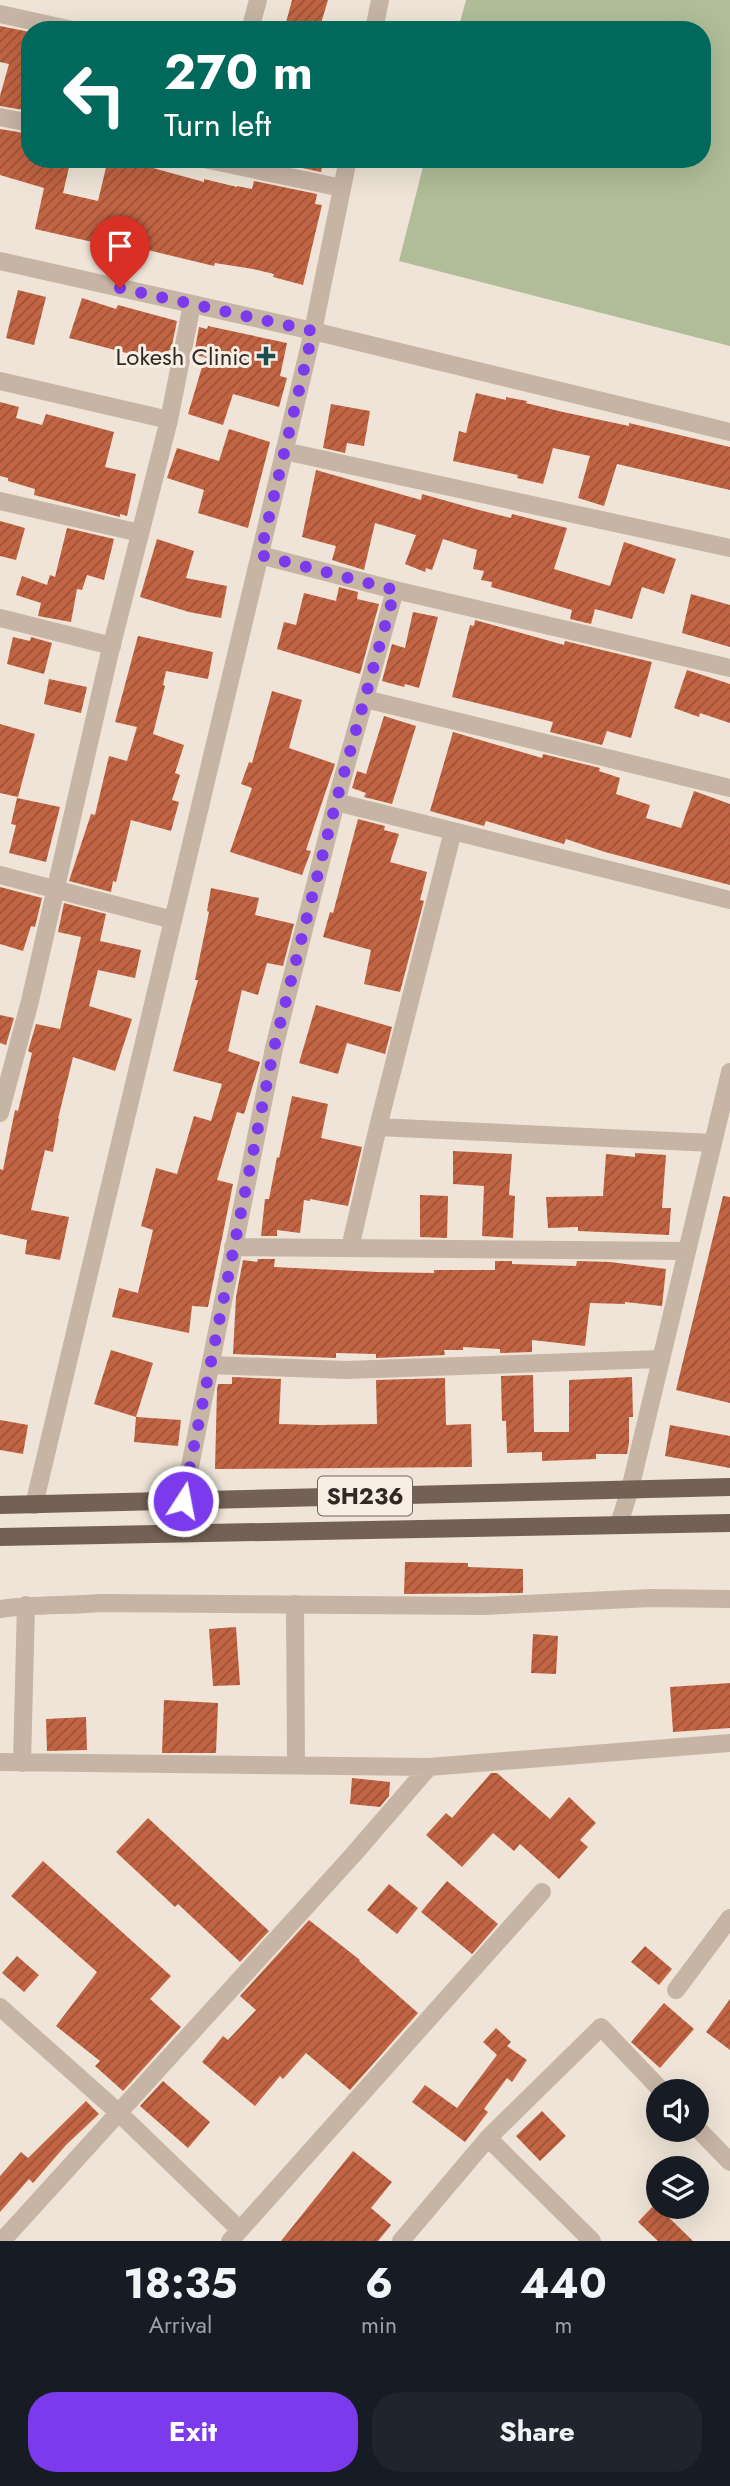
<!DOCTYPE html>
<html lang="en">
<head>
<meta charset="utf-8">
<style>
	body { margin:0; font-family:Jost,sans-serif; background:#20242c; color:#f1f3f6; height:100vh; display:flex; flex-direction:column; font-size:26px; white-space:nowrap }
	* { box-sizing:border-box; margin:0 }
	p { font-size:23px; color:#9ea1a6 }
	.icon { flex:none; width:38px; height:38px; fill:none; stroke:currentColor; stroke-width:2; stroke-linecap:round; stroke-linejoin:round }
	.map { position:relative; height:2241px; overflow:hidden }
	.side { display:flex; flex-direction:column; background:#171b24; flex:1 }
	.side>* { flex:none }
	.top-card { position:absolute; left:21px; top:21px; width:690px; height:147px; border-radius:28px; box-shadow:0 7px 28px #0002; background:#00695c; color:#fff; overflow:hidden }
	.buttons { position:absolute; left:646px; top:2079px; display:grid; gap:14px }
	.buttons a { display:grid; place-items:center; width:63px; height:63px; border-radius:50%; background:#171b24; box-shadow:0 7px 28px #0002; font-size:35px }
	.pin { position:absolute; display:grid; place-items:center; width:60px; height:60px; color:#fff; margin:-72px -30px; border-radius:50% 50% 50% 0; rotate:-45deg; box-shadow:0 0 7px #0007 }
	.pin .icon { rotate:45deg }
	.me { position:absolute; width:77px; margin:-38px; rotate:11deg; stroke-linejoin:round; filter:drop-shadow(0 0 5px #0008) }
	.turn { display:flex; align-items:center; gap:24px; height:147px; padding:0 28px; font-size:32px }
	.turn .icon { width:91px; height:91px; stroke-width:2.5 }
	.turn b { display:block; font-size:49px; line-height:60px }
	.eta { display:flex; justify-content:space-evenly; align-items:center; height:119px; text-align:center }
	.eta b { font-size:42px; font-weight:700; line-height:49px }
	.button { display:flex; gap:14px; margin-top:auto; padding:14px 28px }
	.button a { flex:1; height:80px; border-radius:28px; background:#7c3aed; color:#fff; font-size:28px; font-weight:700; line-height:80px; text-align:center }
	.button a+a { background:#20242c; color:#f1f3f6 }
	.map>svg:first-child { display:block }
	.garden { fill:#b0bd98 }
	.building { fill:url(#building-hatch) }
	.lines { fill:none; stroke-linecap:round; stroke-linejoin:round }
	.street { stroke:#c6b4a4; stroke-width:18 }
	.primary { stroke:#746156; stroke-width:18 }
	.route { stroke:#7c3aed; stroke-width:12; stroke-dasharray:0 21.6 }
	.poi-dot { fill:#1d4d51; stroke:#f8eee3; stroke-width:2.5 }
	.labels { text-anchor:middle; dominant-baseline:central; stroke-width:6; stroke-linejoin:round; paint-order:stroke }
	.shield { fill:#f8eee3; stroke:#6d645e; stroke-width:2 }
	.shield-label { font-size:23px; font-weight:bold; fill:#322925 }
	.poi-label { font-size:24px; fill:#322925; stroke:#f8eee3; text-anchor:end }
</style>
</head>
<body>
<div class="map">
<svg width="730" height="2241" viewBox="0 0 730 2241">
	<defs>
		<pattern id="building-hatch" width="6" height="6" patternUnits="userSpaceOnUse" patternTransform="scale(1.75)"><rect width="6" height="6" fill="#c16443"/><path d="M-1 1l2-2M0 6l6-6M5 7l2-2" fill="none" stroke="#9d5238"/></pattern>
	</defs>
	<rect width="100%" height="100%" fill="#efe4d7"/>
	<path class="garden" d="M466 0H730V346L399 261 425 159H702V30H458Z"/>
	<path class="building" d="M292 0H328L319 30H284Z
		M0 26 30 32V111L0 106V96L9 64 0 62Z
		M0 129 24 133 23 137 30 139V159H71L63 193 98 201 108 159H120L204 182V179L237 187V186L252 189 254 181 317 194 315 204 322 205 303 285 273 277 274 274 253 269 215 263 214 266 127 245 126 247 98 240 97 243 35 229 44 188 0 175Z
		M261 159H324L321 172Z
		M18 290 46 297 34 345 6 338Z
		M82 298 116 309 118 305 177 321 171 350H169L165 363 69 338Z
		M208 326 287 343 280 376 287 378 279 407 233 394 223 425 188 414 205 357 194 355 199 327 207 329Z
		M476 393 506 400V397L527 401 526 403 563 412 629 426V423L730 447V490L617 464 604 506 578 498 590 456 553 448 543 484 517 478 518 475 453 461 459 431 466 433Z
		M0 402 19 407 16 418 42 425 46 414 114 432 105 467 136 474 127 516 120 514V517L34 495 35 489 8 481V478L0 476Z
		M331 404 370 411 364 446 347 443 345 453 323 448Z
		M229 429 270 442 248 528 198 513 204 490 167 478 177 448 219 461Z
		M316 470 421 500 422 494 479 510 511 518 512 514 567 528 554 569 610 586 624 542 676 559 664 594 642 587 632 619 595 609 591 624 570 619 572 610 491 587 492 582 481 580 484 571 473 569 477 550 443 539 432 570 426 568 425 572 405 564 416 535 375 523 364 570 332 560 336 546 302 537Z
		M0 521 25 528 16 560 0 556Z
		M67 528 114 539 104 580 87 575 82 590 77 589 71 622 38 616 41 603 16 595 22 576 47 585 50 575 55 577Z
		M157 539 194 551 186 578 227 586 221 618 189 612 140 597Z
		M339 587 358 592 357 599 379 604 360 674 277 649 284 622 296 625 304 593 336 601Z
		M691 594 730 605V647L682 633Z
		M413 612 438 617 419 688 405 684 404 687 382 681 392 644 405 648Z
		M475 620 564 645 565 641 652 662 631 738 607 731 602 745 550 732 553 722 452 697 470 625 474 626Z
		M138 636 213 652 208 679 166 671 163 685 165 686 153 734 184 745 175 773 180 775 172 800 179 802 171 831 131 820 116 882 113 881 111 892 69 881 91 814 95 815 109 756 127 761 137 727 115 722Z
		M13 637 30 641 31 637 52 643 44 674 7 664Z
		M687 670 730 684V723L700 713 699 717 674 708Z
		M49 679 87 687 81 713 44 704Z
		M272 691 302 700 289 748 335 764 306 850 311 851 302 875 230 852 252 788 241 784 249 762 252 763Z
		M384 716 416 726 392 804 364 797 366 793 352 788 357 771 366 774Z
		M0 724 35 734 18 797 0 793Z
		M453 732 542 758 543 754 600 768 599 771 620 778 616 794 650 805 646 818 681 828 694 791 730 804V885L605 852 566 839 564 844 486 821 484 826 430 811Z
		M17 798 60 807 46 862 9 853 16 825 11 824Z
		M358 819 385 826 384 830 399 834 390 862 427 872 420 900 424 901 400 992 364 984 371 950 323 937 330 912 333 913Z
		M0 887 42 898 35 927 31 926 23 951 0 944Z
		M211 888 259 898 255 915 294 924 283 966 267 963 258 995 242 990 228 1051 260 1062 244 1114 237 1112 217 1180 233 1184 208 1307 192 1306 189 1333 112 1317 119 1288 138 1293 153 1230 141 1226 156 1168 177 1174 194 1116 211 1121 222 1084 173 1071 198 980H195L209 912 207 911Z
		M64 903 106 914 100 941 141 950 135 978 98 970 89 1006 132 1019 115 1071 73 1057 58 1119H59L53 1152 45 1150 31 1210 69 1217 60 1260 25 1254 27 1240 0 1234V1169L3 1170 15 1110 18 1111 32 1053 28 1051 36 1024 60 1029 81 937 58 932Z
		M316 1005 392 1027 385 1054 347 1043 338 1074 299 1063Z
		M0 1015 14 1018 6 1045 0 1043Z
		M292 1096 328 1104 321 1138 362 1147 348 1206 310 1199V1201L304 1200 300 1233 277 1230V1236H261L265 1199H269L277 1157 279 1158Z
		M453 1151 512 1154 509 1195 515 1196 513 1238 482 1236 484 1186 453 1184Z
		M635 1153 666 1155 662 1208H671L669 1235 578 1231V1227L548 1228 546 1197 603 1196 606 1154 635 1157Z
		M420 1195 448 1196 447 1238 420 1237Z
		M723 1196 730 1197V1403L676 1390Z
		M258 1259H275L274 1267 378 1272 434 1273V1270H495V1261H512V1264L576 1266 577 1261 610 1262 666 1269 662 1306 625 1302V1304L590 1303 585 1346 532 1340V1352L500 1353V1349L463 1347V1350H444L445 1355 376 1358V1354L336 1353V1358L233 1354 236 1297 243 1260 257 1262Z
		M111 1350 153 1363 136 1417 94 1404Z
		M533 1375 534 1432H569V1380L632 1377 633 1417H629V1443L627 1454H596V1459L542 1461V1452L507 1453 506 1421H502L501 1376Z
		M232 1377 281 1379 279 1424 318 1425 377 1424 376 1380 445 1378 446 1425 471 1424 472 1467 215 1469 217 1389 218 1384H232Z
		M136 1417 181 1420 178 1446 134 1442Z
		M0 1420 28 1425 23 1454 0 1450Z
		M670 1425 730 1436V1468L665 1456Z
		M405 1562 468 1563V1567L523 1569V1593L404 1594Z
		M236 1627 240 1685 213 1686 209 1629Z
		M533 1634 558 1636 556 1674 531 1673Z
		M730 1683V1728L673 1732 670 1687Z
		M164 1700 218 1703 216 1753H162Z
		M86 1717 87 1750 47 1751 46 1719Z
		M491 1773H497L550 1819 569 1797 596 1823 580 1840 588 1847 559 1879 520 1844 514 1851 493 1833 462 1867 426 1835 446 1813 452 1818Z
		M352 1778 390 1782 389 1796 380 1807 350 1804Z
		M148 1818 269 1931 240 1962 178 1904 175 1907 116 1852Z
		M43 1861 171 1976 150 1999 181 2027 123 2091 95 2066 100 2061 56 2026 97 1972 11 1896Z
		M447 1881 498 1924 472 1954 421 1912Z
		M389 1884 418 1908 397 1934 367 1910Z
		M309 1920 360 1960 359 1961 418 2013 350 2090 306 2053 283 2079 280 2076 255 2106 202 2062 223 2036 228 2040 256 2010 240 1996Z
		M645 1946 672 1969 659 1985 631 1962Z
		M17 1956 39 1975 24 1992 2 1973Z
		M730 1999V2050L706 2032Z
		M664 2003 694 2029 660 2068 631 2042Z
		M496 2028 511 2042 507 2046 527 2060 512 2082 507 2078 484 2109 488 2112 465 2142 412 2102 425 2085 457 2108 497 2055 483 2042Z
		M163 2081 210 2122 188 2148 140 2106Z
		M86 2101 99 2114 66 2145 33 2183 29 2179 0 2212V2176L21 2152 28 2158Z
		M542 2111 566 2136 540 2161 516 2136Z
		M353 2151 392 2182 371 2208 391 2225 378 2241H281Z
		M655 2204 658 2207 693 2241H658L638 2222Z"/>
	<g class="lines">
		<path class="street" d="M0 14 73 30
			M250 30 258 0
			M374 30 380 0
			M0 117 30 123
			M204 159 342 188
			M0 261 313 331 730 432
			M0 381 169 420
			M284 451 730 548
			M0 501 140 533
			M260 555 395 590 730 668
			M0 618 112 646
			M365 699 730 788
			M336 802 395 590
			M0 875 173 920
			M0 1113 30 1001 109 656 169 420 192 304
			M378 1127 453 831
			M233 1247 687 1251
			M350 1248 378 1127 713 1143
			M210 1365 346 1370 660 1359
			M183 1501 274 1048 336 802 730 900
			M34 1505 313 331 348 159
			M619 1524 630 1489 730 1072
			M295 1604 296 1764
			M0 1609C34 1604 67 1606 101 1603L483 1606 651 1598 730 1599
			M0 1762 429 1767 730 1743
			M22 1763 26 1605
			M676 1990 730 1918
			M0 2007 119 2113 240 2230
			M696 2127 730 2162
			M488 2138 601 2027 662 2091
			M2 2241 353 1855 429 1767
			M230 2241 542 1892
			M401 2241 488 2138 592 2241"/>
		<path class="primary" d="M0 1505 730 1487
			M0 1537 730 1523"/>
	</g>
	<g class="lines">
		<path class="route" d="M120 288 313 331 260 555 395 590 336 802 274 1048 183 1501"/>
	</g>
	<path class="poi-dot" d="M262.5 345.5h7v7h7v7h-7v7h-7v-7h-7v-7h7z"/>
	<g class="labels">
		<rect class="shield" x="318" y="1476.5" width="94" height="39" rx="5"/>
		<g class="shield-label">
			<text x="365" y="1496">SH236</text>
		</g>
		<g class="poi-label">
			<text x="250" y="356">Lokesh Clinic</text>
		</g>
	</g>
</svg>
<div class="buttons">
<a><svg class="icon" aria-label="sound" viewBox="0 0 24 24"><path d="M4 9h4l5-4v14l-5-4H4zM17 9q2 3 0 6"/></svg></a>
<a><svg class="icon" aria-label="layers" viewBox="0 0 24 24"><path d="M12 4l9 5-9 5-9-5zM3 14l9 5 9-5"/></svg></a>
</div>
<div class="pin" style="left:120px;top:288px;background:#d93025"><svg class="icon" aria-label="arrive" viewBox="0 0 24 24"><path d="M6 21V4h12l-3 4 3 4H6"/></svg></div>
<svg class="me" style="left:183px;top:1501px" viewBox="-20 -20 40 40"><circle r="17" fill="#7c3aed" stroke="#fff" stroke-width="3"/><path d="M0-11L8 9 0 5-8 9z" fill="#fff"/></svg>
<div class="top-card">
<div class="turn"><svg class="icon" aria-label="left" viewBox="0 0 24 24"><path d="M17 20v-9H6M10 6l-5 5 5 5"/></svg><div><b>270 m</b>Turn left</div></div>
</div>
</div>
<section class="side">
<div class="eta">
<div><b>18:35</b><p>Arrival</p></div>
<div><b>6</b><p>min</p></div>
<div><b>440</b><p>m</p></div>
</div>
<div class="button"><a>Exit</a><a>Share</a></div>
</section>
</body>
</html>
